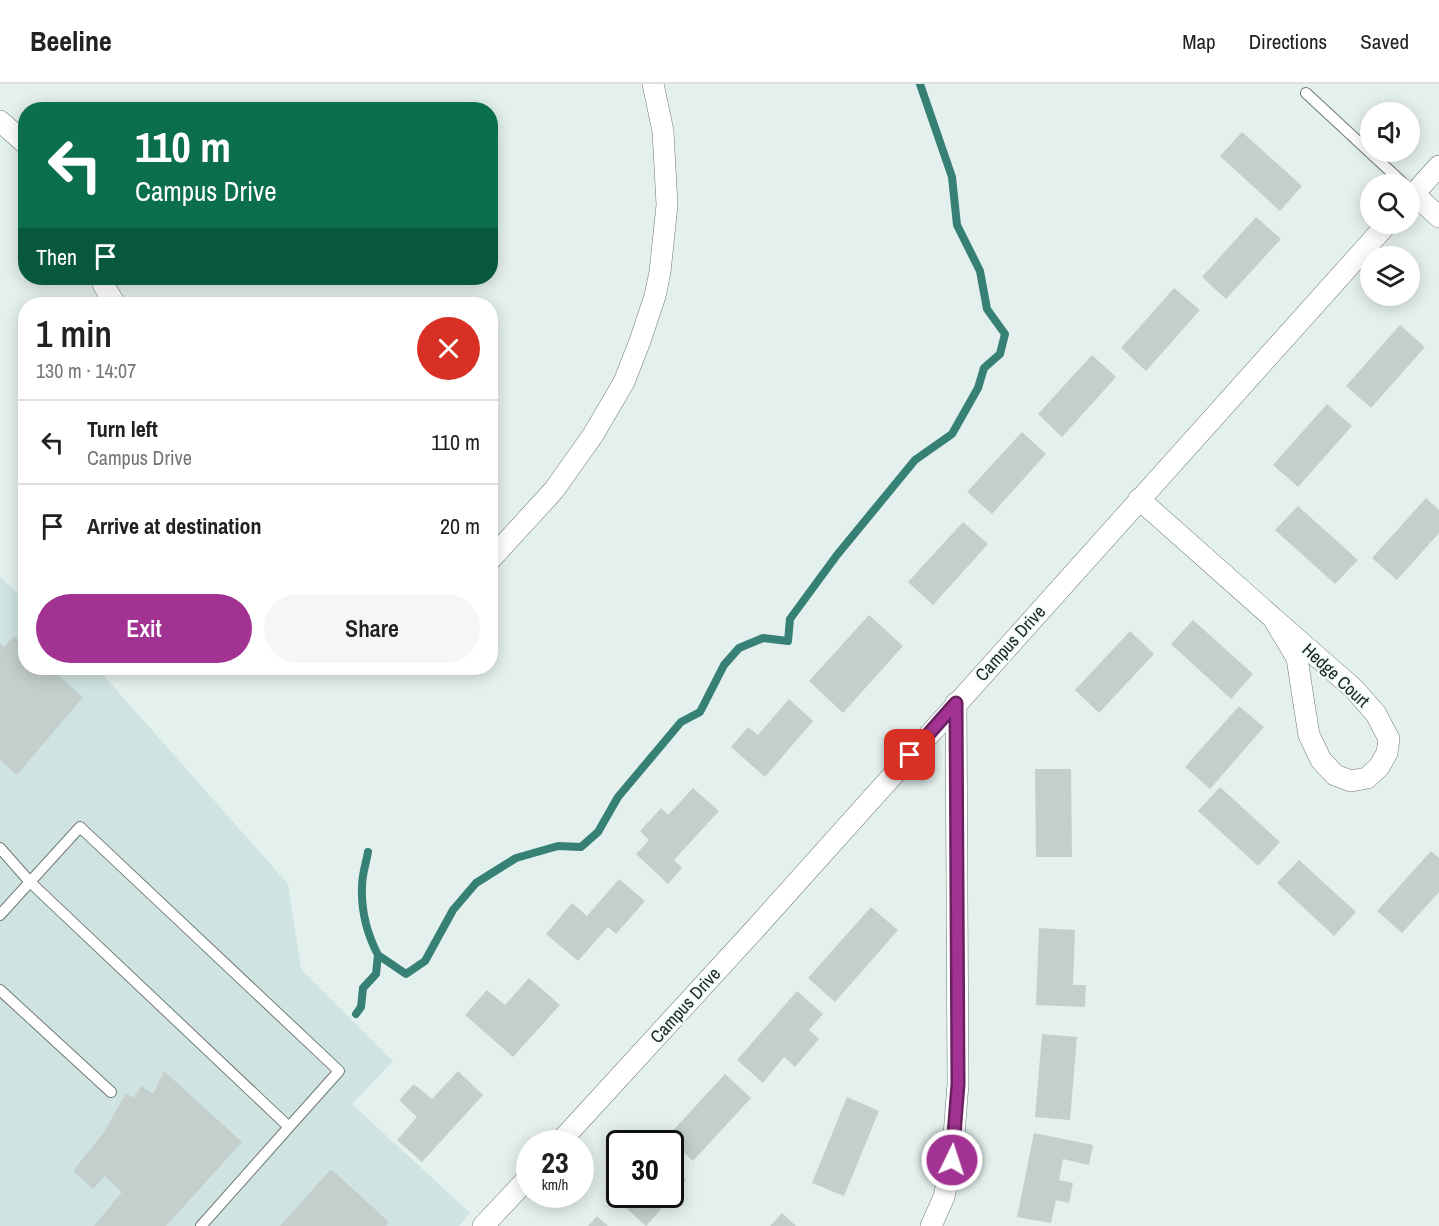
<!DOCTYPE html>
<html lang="en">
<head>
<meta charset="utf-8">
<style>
	body { margin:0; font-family:"Archivo Narrow",sans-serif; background:#f6f6f6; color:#202124; height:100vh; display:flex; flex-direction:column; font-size:22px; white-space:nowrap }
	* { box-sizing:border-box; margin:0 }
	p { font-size:20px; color:#757577 }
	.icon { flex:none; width:33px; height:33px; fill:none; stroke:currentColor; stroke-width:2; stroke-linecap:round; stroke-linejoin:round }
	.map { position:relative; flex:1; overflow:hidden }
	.sheet { position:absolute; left:18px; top:213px; width:480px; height:378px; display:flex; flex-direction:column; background:#fff; border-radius:24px; box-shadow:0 3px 15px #0003 }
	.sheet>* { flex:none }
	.guide { position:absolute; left:18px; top:18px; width:480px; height:183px; border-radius:24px; box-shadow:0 3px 15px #0003; background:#0b6e4f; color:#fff; overflow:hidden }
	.controls { position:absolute; left:1360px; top:18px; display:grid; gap:12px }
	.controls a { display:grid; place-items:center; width:60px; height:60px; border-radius:50%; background:#fff; box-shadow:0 3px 15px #0003; font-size:30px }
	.speed { position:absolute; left:516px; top:1046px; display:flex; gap:12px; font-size:30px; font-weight:700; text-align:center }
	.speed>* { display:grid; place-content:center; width:78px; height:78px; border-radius:50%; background:#fff; box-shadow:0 3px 15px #0003; line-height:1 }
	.speed small { font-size:15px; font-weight:400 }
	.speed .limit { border:3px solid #111; border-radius:9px; background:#fff; color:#111 }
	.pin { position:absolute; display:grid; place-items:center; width:51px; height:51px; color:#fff; margin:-26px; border-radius:12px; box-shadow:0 3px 9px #0006 }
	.me { position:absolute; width:66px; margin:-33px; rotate:4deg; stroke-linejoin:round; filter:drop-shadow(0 0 4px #0008) }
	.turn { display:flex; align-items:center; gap:21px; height:126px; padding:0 18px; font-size:27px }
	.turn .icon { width:78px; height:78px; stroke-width:2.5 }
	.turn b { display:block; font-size:42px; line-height:51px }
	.then { display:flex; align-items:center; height:57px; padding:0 18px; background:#0003; gap:12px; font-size:22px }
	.round { display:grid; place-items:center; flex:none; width:63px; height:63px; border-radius:32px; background:#f6f6f6 }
	.overview { display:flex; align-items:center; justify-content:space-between; height:102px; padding:0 18px }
	h1 { font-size:36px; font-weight:600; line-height:45px }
	.cta { display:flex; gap:12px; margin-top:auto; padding:12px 18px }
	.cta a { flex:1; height:69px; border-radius:36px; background:#a23392; color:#fff; font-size:24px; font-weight:600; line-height:69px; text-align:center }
	.cta a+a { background:#f6f6f6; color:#202124 }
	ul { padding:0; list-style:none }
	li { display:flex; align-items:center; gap:18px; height:84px; padding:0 18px; border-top:2px solid #e0e0e0 }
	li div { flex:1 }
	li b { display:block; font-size:22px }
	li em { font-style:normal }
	header { display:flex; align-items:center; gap:36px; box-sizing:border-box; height:84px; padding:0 30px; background:#fff; border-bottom:2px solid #e0e0e0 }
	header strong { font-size:28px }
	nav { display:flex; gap:33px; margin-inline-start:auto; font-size:21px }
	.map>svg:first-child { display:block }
	.built { fill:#cfe3e0 }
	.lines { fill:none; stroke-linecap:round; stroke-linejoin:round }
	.stream { stroke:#378076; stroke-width:8 }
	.building { fill:#c4cfcd }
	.lane-casing { stroke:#6f7977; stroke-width:12 }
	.street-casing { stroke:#6f7977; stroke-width:22 }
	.lane { stroke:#fff; stroke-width:10 }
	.street { stroke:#fff; stroke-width:21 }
	.route-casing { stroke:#69215f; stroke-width:15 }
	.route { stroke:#a23392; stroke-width:10 }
	.labels { text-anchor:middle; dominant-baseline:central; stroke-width:4.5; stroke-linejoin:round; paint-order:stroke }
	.street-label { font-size:18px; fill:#212625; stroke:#f1fdfb }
</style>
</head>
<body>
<header>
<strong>Beeline</strong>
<nav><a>Map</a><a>Directions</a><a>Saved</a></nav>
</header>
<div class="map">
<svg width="1439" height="1142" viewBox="0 0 1439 1142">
	<rect width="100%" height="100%" fill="#e4f0ee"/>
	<path class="built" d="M0 493 25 516 26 584H97L288 800 301 885 393 977 352 1020 470 1129 459 1142H0Z"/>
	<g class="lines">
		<path class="stream" d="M368 768C366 779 362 791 362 802 361 826 367 850 378 871
			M356 930 361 923 363 904 376 890 378 871 406 890 425 877 453 826 476 799 516 774 558 762 581 763 598 748 618 713 681 638 700 628 724 581 739 564 763 554 788 557 790 535 837 471 915 376 952 350 978 304 984 284 1000 270 1005 250 987 225 980 187 957 141 952 93 920 0"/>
	</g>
	<path class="building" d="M1242 48 1302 102 1280 127 1220 72Z
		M1256 133 1281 155 1226 215 1202 193Z
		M1174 204 1200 226 1146 287 1121 264Z
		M1400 241 1425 263 1371 324 1346 302Z
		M1092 271 1116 293 1062 353 1038 330Z
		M1327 320 1352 342 1298 403 1273 381Z
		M1022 348 1046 370 992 430 967 408Z
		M1426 414 1439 426V449L1397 496 1372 474Z
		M1298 422 1358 476 1335 500 1275 446Z
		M963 438 988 460 933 521 908 498Z
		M869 531 903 562 843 629 809 597Z
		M1193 536 1253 590 1231 615 1171 560Z
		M1130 547 1154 570 1099 629 1075 606Z
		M14 552 26 562V584H50L83 613 17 691 0 676V559L4 563Z
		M789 615 813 637 765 693 731 663 748 643 758 651Z
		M1239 622 1264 643 1210 705 1185 683Z
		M1035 685H1071L1072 773H1036Z
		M1220 703 1280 758 1258 782 1198 727Z
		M693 704 719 727 674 776 682 784 668 800 636 770 649 756 640 747 661 724 668 731Z
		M1431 767 1439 774V808L1402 849 1377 827Z
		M1299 776 1356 828 1334 852 1277 799Z
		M619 795 645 817 616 850 608 843 578 877 546 850 572 819 587 832Z
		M871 823 898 846 835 918 808 894Z
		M1039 844 1075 846 1073 901H1086L1085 923 1036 921Z
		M529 894 560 921 513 973 465 931 487 906 505 921Z
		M797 907 823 930 809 946 819 955 795 983 784 973 763 999 737 976Z
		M1042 950 1077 953 1070 1036 1035 1033Z
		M164 987 242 1058 166 1142H94L122 1108 105 1092 93 1105 73 1087 104 1048 126 1009 134 1014 141 1002 153 1010Z
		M458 987 483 1011 422 1078 397 1056 417 1033 399 1016 414 1000 432 1015Z
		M725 990 751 1014 693 1077 667 1053Z
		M847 1013 879 1027 844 1112 812 1099Z
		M1034 1049 1093 1061 1089 1081 1063 1075 1059 1096 1073 1099 1069 1119 1056 1116 1051 1139 1017 1133Z
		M670 1083 686 1096 646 1142 617 1116 622 1110H670Z
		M331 1085 389 1138 386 1142H280Z
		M782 1129 796 1142H770Z
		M597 1132 608 1142H588Z"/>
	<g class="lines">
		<defs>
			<path id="lane" d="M1306 9 1404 100
				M0 764 30 798 289 1043 201 1142
				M0 831 80 743 339 987 289 1043
				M0 906 111 1008"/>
			<path id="street" d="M0 37 26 60
				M1414 110 1439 133
				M1410 114 1439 82
				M101 194 104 202 115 220
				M1139 415 1273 534 1297 574 1304 620 1309 651 1321 676 1335 691 1351 697 1367 694 1379 683 1387 669 1389 655 1376 630 1354 605 1273 534
				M490 476 554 406 593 351 624 298 640 257 655 212 660 188 667 121 663 47 653 0
				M559 1059 756 844 1387 140
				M483 1142 530 1092
				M931 1142 944 1113 952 1076 958 1000 956 619"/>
		</defs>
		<use href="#lane" class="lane-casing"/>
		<use href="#street" class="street-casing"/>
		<use href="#lane" class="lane"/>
		<use href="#street" class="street"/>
	</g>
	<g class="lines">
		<defs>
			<path id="route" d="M910 671 956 619 958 1000 952 1076"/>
		</defs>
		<use href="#route" class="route-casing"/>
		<use href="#route" class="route"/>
	</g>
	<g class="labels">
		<g class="street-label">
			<text transform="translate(1010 559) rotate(-48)">Campus Drive</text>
			<text transform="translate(1336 591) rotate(43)">Hedge Court</text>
			<text transform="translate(685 921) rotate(-48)">Campus Drive</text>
		</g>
	</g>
</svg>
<div class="controls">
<a><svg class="icon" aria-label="sound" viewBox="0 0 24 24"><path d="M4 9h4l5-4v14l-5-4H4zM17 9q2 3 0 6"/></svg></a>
<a><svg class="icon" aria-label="search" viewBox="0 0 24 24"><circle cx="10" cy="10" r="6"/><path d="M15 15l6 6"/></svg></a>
<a><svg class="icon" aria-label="layers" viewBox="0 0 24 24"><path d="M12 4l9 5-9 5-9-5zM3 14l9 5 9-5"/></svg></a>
</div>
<div class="speed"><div>23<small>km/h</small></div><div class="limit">30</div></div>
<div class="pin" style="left:910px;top:671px;background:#d93025"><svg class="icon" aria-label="arrive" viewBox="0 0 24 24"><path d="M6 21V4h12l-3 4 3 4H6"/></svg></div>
<svg class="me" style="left:952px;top:1076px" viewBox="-20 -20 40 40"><circle r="17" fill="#a23392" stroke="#fff" stroke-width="3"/><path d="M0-11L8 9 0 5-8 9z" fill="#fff"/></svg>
<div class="guide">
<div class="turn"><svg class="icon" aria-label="left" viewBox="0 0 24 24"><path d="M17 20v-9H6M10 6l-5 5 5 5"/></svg><div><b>110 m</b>Campus Drive</div></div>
<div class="then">Then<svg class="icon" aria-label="arrive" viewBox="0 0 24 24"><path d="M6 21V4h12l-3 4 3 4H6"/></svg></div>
</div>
<section class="sheet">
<div class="overview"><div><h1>1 min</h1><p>130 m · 14:07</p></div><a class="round" style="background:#d93025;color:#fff"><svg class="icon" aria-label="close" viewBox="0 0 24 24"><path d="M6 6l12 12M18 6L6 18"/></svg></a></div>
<ul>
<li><svg class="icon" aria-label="left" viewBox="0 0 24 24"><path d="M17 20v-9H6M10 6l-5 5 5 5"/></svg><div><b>Turn left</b><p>Campus Drive</p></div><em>110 m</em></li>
<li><svg class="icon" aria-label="arrive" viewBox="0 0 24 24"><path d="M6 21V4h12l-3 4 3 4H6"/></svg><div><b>Arrive at destination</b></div><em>20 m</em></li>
</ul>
<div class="cta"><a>Exit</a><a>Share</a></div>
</section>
</div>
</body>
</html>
